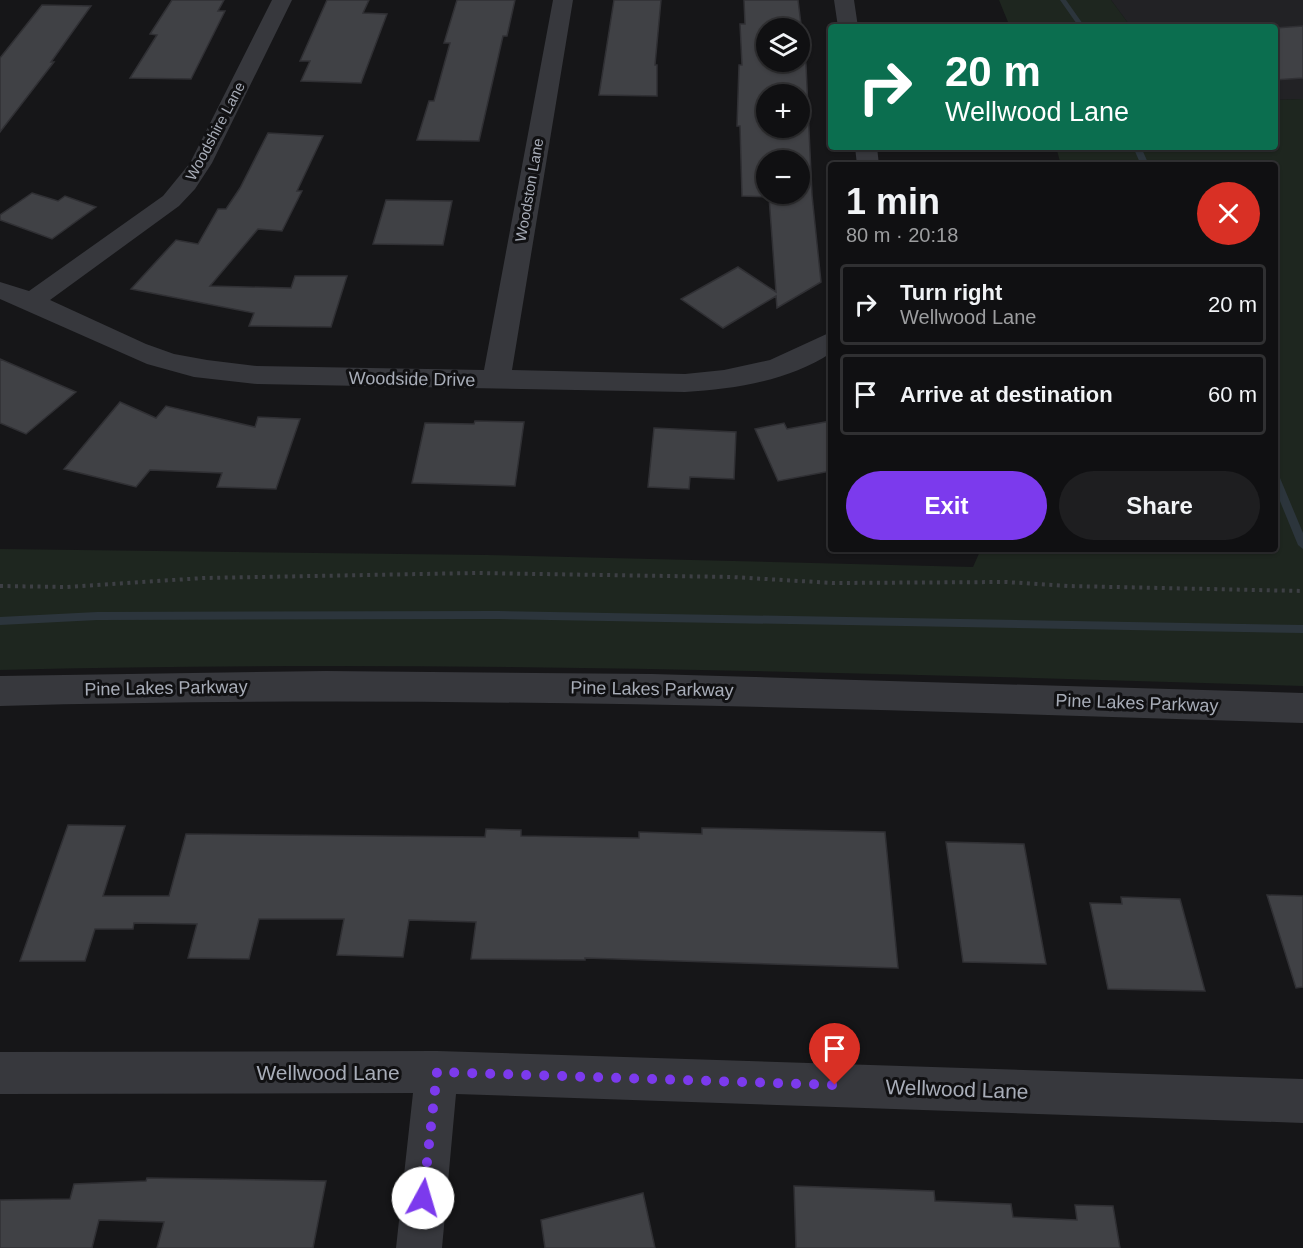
<!DOCTYPE html>
<html lang="en">
<head>
<meta charset="utf-8">
<style>
	body { margin:0; font-family:Helvetica,sans-serif; background:#1e1e20; color:#f1f3f6; height:100vh; display:flex; flex-direction:column; font-size:22px; white-space:nowrap }
	* { box-sizing:border-box; margin:0 }
	p { font-size:20px; color:#9c9d9f }
	.icon { flex:none; width:33px; height:33px; fill:none; stroke:currentColor; stroke-width:2; stroke-linecap:round; stroke-linejoin:round }
	.map { position:relative; flex:1; overflow:hidden }
	.details { position:absolute; left:828px; top:162px; width:450px; height:390px; display:flex; flex-direction:column; background:#101012; border-radius:6px; box-shadow:0 2px 4px #0004,0 0 0 2px #303032 }
	.details>* { flex:none }
	.banner { position:absolute; left:828px; top:24px; width:450px; height:126px; border-radius:6px; box-shadow:0 2px 4px #0004,0 0 0 2px #303032; background:#0b6e4f; color:#fff; overflow:hidden }
	.fabs { position:absolute; left:756px; top:18px; display:grid; gap:12px }
	.fabs a { display:grid; place-items:center; width:54px; height:54px; border-radius:50%; background:#101012; box-shadow:0 2px 4px #0004,0 0 0 2px #303032; font-size:30px }
	.pin { position:absolute; display:grid; place-items:center; width:51px; height:51px; color:#fff; margin:-62px -26px; border-radius:50% 50% 50% 0; rotate:-45deg; box-shadow:0 0 6px #0007 }
	.pin .icon { rotate:45deg }
	.me { position:absolute; width:66px; margin:-33px; rotate:6deg; stroke-linejoin:round; filter:drop-shadow(0 0 4px #0008) }
	.turn { display:flex; align-items:center; gap:21px; height:126px; padding:0 18px; font-size:27px }
	.turn .icon { width:78px; height:78px; stroke-width:2.5 }
	.turn b { display:block; font-size:42px; line-height:51px }
	.round { display:grid; place-items:center; flex:none; width:63px; height:63px; border-radius:32px; background:#1e1e20 }
	.head { display:flex; align-items:center; justify-content:space-between; height:102px; padding:0 18px }
	h1 { font-size:36px; font-weight:600; line-height:45px }
	.primary-button { display:flex; gap:12px; margin-top:auto; padding:12px 18px }
	.primary-button a { flex:1; height:69px; border-radius:36px; background:#7c3aed; color:#fff; font-size:24px; font-weight:600; line-height:69px; text-align:center }
	.primary-button a+a { background:#1e1e20; color:#f1f3f6 }
	ul { padding:0; list-style:none }
	li { display:flex; align-items:center; gap:18px; height:81px; margin:0 12px 9px; padding:0 6px; border:3px solid #303032; border-radius:6px }
	li div { flex:1 }
	li b { display:block; font-size:22px }
	li em { font-style:normal }
	.map>svg:first-child { display:block }
	.built { fill:#222225 }
	.green { fill:#1e261f }
	.lines { fill:none; stroke-linecap:round; stroke-linejoin:round }
	.stream { fill:#2c353c; fill-rule:evenodd }
	.building { fill:#404145; stroke:#303034; stroke-width:1.5; fill-rule:evenodd }
	.path { stroke:#3d3f44; stroke-width:4; stroke-dasharray:3 4.5; stroke-linecap:butt }
	.minor { fill:#37383d; fill-rule:evenodd }
	.tertiary { fill:#37383d; fill-rule:evenodd }
	.route { stroke:#7c3aed; stroke-width:10; stroke-dasharray:0 18 }
	.labels { text-anchor:middle; dominant-baseline:central; stroke-width:6; stroke-linejoin:round; paint-order:stroke }
	.far-street-label { font-size:15px; fill:#a8adb8; stroke:#111113 }
	.street-label { font-size:18px; fill:#a8adb8; stroke:#111113 }
	.near-street-label { font-size:21px; fill:#a8adb8; stroke:#111113 }
</style>
</head>
<body>
<div class="map">
<svg width="1303" height="1248" viewBox="0 0 1303 1248">
	<rect width="100%" height="100%" fill="#161618"/>
	<path class="built" d="M1111 0H1303V99L1275 100V27H1131Z"/>
	<path class="green" d="M999 0H1111L1131 27H1010Z
		M1303 99V686C869 673 434 659 0 670V549L486 555 973 567 981 549H1275V165H1061L1056 147H1275V100Z"/>
	<g class="lines">
		<path class="stream" d="M1060 0H1066L1085 27H1079Z
			M1133 147H1141L1149 165H1141Z
			M1275 475 1280 478 1303 533V549L1298 545 1275 489Z
			M498 611 1303 625V633L498 619 97 620 0 625V617L97 612Z"/>
	</g>
	<path class="building" d="M172 0H224L218 11H225L191 79 130 78 157 35 150 34Z
		M327 0H369L363 13 387 14 361 83 301 81 310 61H300Z
		M457 0H515L507 36H503L479 141 417 140 429 101H434L450 43H444Z
		M614 0H661L655 65H657V96L599 95Z
		M744 0H798L806 65 812 195 821 282 777 308 776 296 723 328 681 299 738 267 776 292 769 197 742 196 740 126H737L739 65H742L740 24H745ZM766 28H800V62H766ZM766 94H800V128H766ZM766 160H800V194H766Z
		M42 5 91 6 51 62H54L0 132V58Z
		M1303 26V78L1275 80V28Z
		M268 133 323 136 297 191H302L282 231 258 229 210 286 291 288 295 276H347L331 327 249 326 254 313 131 289 176 240 198 244 218 209H226L240 188Z
		M32 193 58 201 65 196 96 207 52 239 0 220V215Z
		M386 200 452 201 443 245 373 244Z
		M0 359 76 392 26 434 0 423Z
		M120 402 156 418 166 406 255 427 258 417 300 419 276 489 217 487 222 473 150 470 136 487 64 469Z
		M475 421 524 422 515 486 412 483 425 423 474 424Z
		M831 421V471L778 481 755 429 784 423 787 429Z
		M654 428 736 432 734 479 690 477 689 489 648 487Z
		M68 825 125 826 103 896H169L186 834 485 837 486 829 521 830V836L639 838V832L702 834V828L885 832 898 968 585 958V960L471 959 476 922 409 920 403 957 337 955 344 919H259L249 959 188 958 197 924 134 923 133 929H95L85 961H20Z
		M946 842 1024 844 1046 964 963 962Z
		M1267 895 1303 896V987L1296 988Z
		M1121 897 1180 899 1205 991 1108 989 1090 903 1122 904Z
		M147 1178 326 1181 313 1248H157L164 1222 99 1220 92 1248H0V1200L70 1199 74 1184 146 1181Z
		M794 1186 934 1191 935 1201 1011 1204 1013 1217 1077 1220 1075 1205 1113 1206 1120 1248H796Z
		M643 1193 655 1248H545L541 1220Z"/>
	<g class="lines">
		<path class="path" d="M0 586 66 587 204 578 476 573 732 577 833 583 1006 582 1068 586 1303 591"/>
		<path class="minor" d="M272 0H292L212 163 195 189 179 206 50 300 146 344 174 354 207 360 257 366 484 370 553 0H573L512 370 685 374 724 370 770 360 831 332V353C788 381 735 389 685 392L257 384 194 377 147 364 0 299V282L29 291 163 196 190 163Z
			M834 0H854L858 27H838Z
			M855 147H877L879 165H857Z
			M437 1051 1303 1079V1123L456 1094 442 1248H396L413 1093 0 1094V1052Z"/>
		<path class="tertiary" d="M326 671 652 674 1303 693V723C869 709 435 694 0 706V676Z"/>
	</g>
	<g class="lines">
		<path class="route" d="M423 1198 437 1072 835 1085"/>
	</g>
	<g class="labels">
		<g class="far-street-label">
			<text transform="translate(215 131) rotate(-62)">Woodshire Lane</text>
			<text transform="translate(529 190) rotate(-80)">Woodston Lane</text>
		</g>
		<g class="street-label">
			<text transform="translate(412 379) rotate(1)">Woodside Drive</text>
			<text transform="translate(166 688) rotate(-1)">Pine Lakes Parkway</text>
			<text transform="translate(652 689) rotate(1)">Pine Lakes Parkway</text>
			<text transform="translate(1137 703) rotate(2)">Pine Lakes Parkway</text>
		</g>
		<g class="near-street-label">
			<text x="328" y="1072">Wellwood Lane</text>
			<text transform="translate(957 1089) rotate(2)">Wellwood Lane</text>
		</g>
	</g>
</svg>
<div class="fabs">
<a><svg class="icon" aria-label="layers" viewBox="0 0 24 24"><path d="M12 4l9 5-9 5-9-5zM3 14l9 5 9-5"/></svg></a>
<a>+</a>
<a>−</a>
</div>
<div class="pin" style="left:835px;top:1085px;background:#d93025"><svg class="icon" aria-label="arrive" viewBox="0 0 24 24"><path d="M6 21V4h12l-3 4 3 4H6"/></svg></div>
<svg class="me" style="left:423px;top:1198px" viewBox="-20 -20 40 40"><circle r="19" fill="#fff"/><path d="M0-13L10 11 0 6-10 11z" fill="#7c3aed"/></svg>
<div class="banner">
<div class="turn"><svg class="icon" aria-label="right" viewBox="0 0 24 24"><path d="M7 20v-9h11M14 6l5 5-5 5"/></svg><div><b>20 m</b>Wellwood Lane</div></div>
</div>
<section class="details">
<div class="head"><div><h1>1 min</h1><p>80 m · 20:18</p></div><a class="round" style="background:#d93025;color:#fff"><svg class="icon" aria-label="close" viewBox="0 0 24 24"><path d="M6 6l12 12M18 6L6 18"/></svg></a></div>
<ul>
<li><svg class="icon" aria-label="right" viewBox="0 0 24 24"><path d="M7 20v-9h11M14 6l5 5-5 5"/></svg><div><b>Turn right</b><p>Wellwood Lane</p></div><em>20 m</em></li>
<li><svg class="icon" aria-label="arrive" viewBox="0 0 24 24"><path d="M6 21V4h12l-3 4 3 4H6"/></svg><div><b>Arrive at destination</b></div><em>60 m</em></li>
</ul>
<div class="primary-button"><a>Exit</a><a>Share</a></div>
</section>
</div>
</body>
</html>
